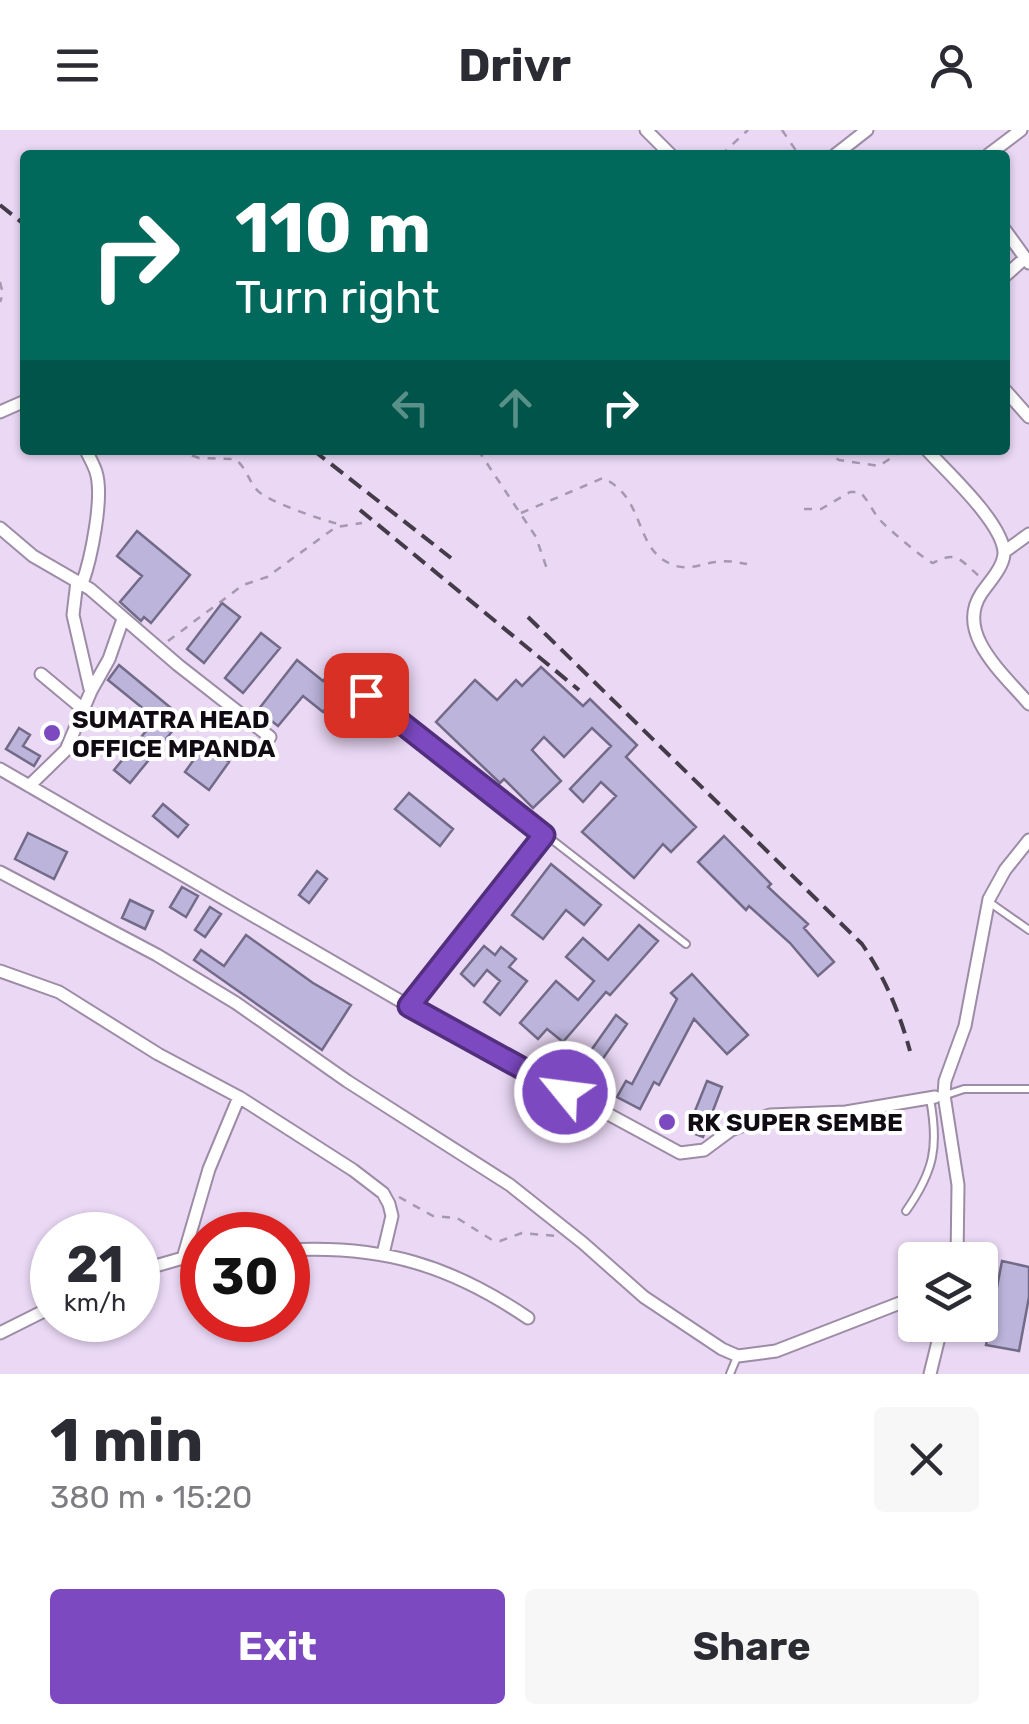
<!DOCTYPE html>
<html lang="en">
<head>
<meta charset="utf-8">
<style>
	body { margin:0; font-family:Rubik,sans-serif; background:#f7f7f7; color:#2b2b33; height:100vh; display:flex; flex-direction:column; font-size:38px; white-space:nowrap }
	* { box-sizing:border-box; margin:0 }
	p { font-size:32px; color:#7c7c81 }
	.icon { flex:none; width:55px; height:55px; fill:none; stroke:currentColor; stroke-width:2; stroke-linecap:round; stroke-linejoin:round }
	.map { position:relative; height:1244px; overflow:hidden }
	.panel { display:flex; flex-direction:column; background:#fff; flex:1 }
	.panel>* { flex:none }
	.hud { position:absolute; left:20px; top:20px; width:990px; height:305px; border-radius:10px; box-shadow:0 2px 8px #0004; background:#00695c; color:#fff; overflow:hidden }
	.buttons { position:absolute; left:898px; top:1112px; display:grid; gap:20px }
	.buttons a { display:grid; place-items:center; width:100px; height:100px; border-radius:10px; background:#fff; box-shadow:0 2px 8px #0004; font-size:50px }
	.speed { position:absolute; left:30px; top:1082px; display:flex; gap:20px; font-size:50px; font-weight:700; text-align:center }
	.speed>* { display:grid; place-content:center; width:130px; height:130px; border-radius:50%; background:#fff; box-shadow:0 2px 8px #0004; line-height:1 }
	.speed small { font-size:25px; font-weight:400 }
	.speed .limit { border:15px solid #d22; background:#fff; color:#111 }
	.pin { position:absolute; display:grid; place-items:center; width:85px; height:85px; color:#fff; margin:-42px; border-radius:20px; box-shadow:0 5px 15px #0006 }
	.me { position:absolute; width:110px; margin:-55px; rotate:299deg; stroke-linejoin:round; filter:drop-shadow(0 0 8px #0008) }
	.turn { display:flex; align-items:center; gap:35px; height:210px; padding:0 50px; font-size:45px }
	.turn .icon { width:130px; height:130px; stroke-width:2.5 }
	.turn b { display:block; font-size:70px; line-height:85px }
	.lanes { display:flex; align-items:center; height:95px; padding:0 50px; background:#0003; justify-content:center; gap:50px; direction:ltr }
	.lanes .off { opacity:.35 }
	.round { display:grid; place-items:center; flex:none; width:105px; height:105px; border-radius:10px; background:#f7f7f7 }
	.headline { display:flex; align-items:center; justify-content:space-between; height:170px; padding:0 50px }
	h1 { font-size:60px; font-weight:700; line-height:75px }
	.cta { display:flex; gap:20px; margin-top:auto; padding:20px 50px }
	.cta a { flex:1; height:115px; border-radius:10px; background:#7c49c1; color:#fff; font-size:40px; font-weight:700; line-height:115px; text-align:center }
	.cta a+a { background:#f7f7f7; color:#2b2b33 }
	header { display:flex; justify-content:space-between; align-items:center; height:130px; padding:0 50px; background:#fff; font-size:45px; font-weight:700 }
	.map>svg:first-child { display:block }
	.building { fill:#bcb4da; stroke:#726b87; stroke-width:2.5 }
	.lines { fill:none; stroke-linecap:round; stroke-linejoin:round }
	.service-casing { stroke:#9d8ca6; stroke-width:10 }
	.minor-casing { stroke:#9d8ca6; stroke-width:15 }
	.path { stroke:#a698ae; stroke-width:2.5; stroke-dasharray:8 8; stroke-linecap:butt }
	.service { stroke:#fff; stroke-width:6 }
	.minor { stroke:#fff; stroke-width:11 }
	.rail { stroke:#443b49; stroke-width:4; stroke-dasharray:15 8; stroke-linecap:butt }
	.route-casing { stroke:#512f7d; stroke-width:25 }
	.route { stroke:#7c49c1; stroke-width:18 }
	.poi-dot { fill:#7c49c1; stroke:#fff; stroke-width:4 }
	.labels { text-anchor:middle; dominant-baseline:central; stroke-width:8; stroke-linejoin:round; paint-order:stroke }
	.poi-label { font-size:25px; font-weight:bold; fill:#110b14; stroke:#fff; text-anchor:start }
</style>
</head>
<body>
<header><svg class="icon" aria-label="menu" viewBox="0 0 24 24"><path d="M4 6h16M4 12h16M4 18h16"/></svg>Drivr<svg class="icon" aria-label="person" viewBox="0 0 24 24"><circle cx="12" cy="8" r="4"/><path d="M4 21q1-7 8-7t8 7"/></svg></header>
<div class="map">
<svg width="1029" height="1244" viewBox="0 0 1029 1244">
	<rect width="100%" height="100%" fill="#ead8f5"/>
	<path class="building" d="M137 401 190 445 151 493 144 487 141 491 120 472 142 446 117 426Z
		M222 473 240 487 204 533 187 519Z
		M261 503 280 518 243 563 225 548Z
		M297 530 323 551 327 546 342 557 323 582 303 566 278 596 258 580Z
		M119 535 183 588 130 653 114 640 156 589 108 550Z
		M541 537 583 576 590 569 637 615 626 627 696 697 671 722 663 714 634 748 582 702 616 666 601 652 583 672 570 659 611 616 592 598 564 627 544 607 532 620 561 651 533 678 504 649 500 653 436 592 475 550 497 570 516 550 522 556Z
		M19 598 30 605 23 616 40 626 34 636 6 619Z
		M205 614 229 632 209 660 185 642Z
		M409 663 453 699 440 716 395 679Z
		M163 674 188 695 178 707 153 686Z
		M28 703 67 722 54 749 15 729Z
		M724 706 771 754 768 757 808 794 804 798 834 832 818 846 790 813 749 776 746 780 698 732Z
		M551 734 601 775 584 795 566 780 543 809 512 785Z
		M317 741 327 749 309 773 299 765Z
		M182 757 198 766 186 787 170 777Z
		M130 770 153 781 145 799 122 788Z
		M210 777 221 784 205 807 195 800Z
		M639 795 658 811 610 865 606 862 563 912 547 899 538 909 520 893 556 851 578 870 594 851 566 827 583 808 608 830Z
		M246 805 313 853 351 875 322 920 194 830 201 820 224 836Z
		M484 816 495 825 501 817 516 829 509 837 527 851 500 885 484 872 500 851 487 840 474 856 461 844Z
		M692 844 748 905 727 924 694 889 659 955 654 952 640 979 617 967 626 951 632 954 677 869 671 863Z
		M616 885 627 894 597 937 585 929Z
		M707 951 722 957 703 1007 687 1001Z
		M1002 1131 1029 1137V1167L1019 1221 986 1215Z"/>
	<g class="lines">
		<defs>
			<path id="service" d="M366 565 686 814
				M989 772 1029 800
				M410 875 545 705
				M946 965 964 959H1029
				M906 1081C934 1041 939 1017 930 969
				M730 1244 737 1227"/>
			<path id="minor" d="M646 0 671 25
				M835 25 867 0
				M988 25 1021 0
				M1005 100 1029 133
				M1005 146 1024 129
				M1005 260 1029 287
				M0 282 25 271
				M927 320C947 342 1005 395 1004 424 1003 438 989 452 981 464 955 504 1004 544 1029 574
				M0 398 33 426 90 459 178 535 270 607
				M1004 422 1029 404
				M77 451 73 485 90 559
				M82 454C91 429 104 367 96 342 94 335 89 327 86 320
				M41 544 83 579
				M0 639 409 876 680 1023 704 1020 731 1000 770 985 846 982 935 967
				M29 656 66 620 91 561 109 529 123 489
				M0 742 157 825 236 873 347 951 510 1055 583 1113 644 1167 722 1219 738 1226 776 1221 900 1173
				M0 841 59 862 158 924 239 967 353 1040 383 1063 389 1074 392 1086 383 1124
				M288 1120C382 1115 450 1135 528 1188
				M183 1128 209 1039 239 967
				M957 1130 958 1055 944 965 945 951 965 896 989 769 1005 740 1029 710
				M138 1141 183 1128H202
				M0 1203 52 1177
				M930 1244 942 1195"/>
		</defs>
		<use href="#service" class="service-casing"/>
		<use href="#minor" class="minor-casing"/>
		<path class="path" d="M782 0 799 25
			M377 25 378 21
			M721 25 748 0
			M0 152 3 164 0 172
			M177 320 199 328 235 329C247 338 248 351 258 361 267 371 324 391 339 394
			M478 320 536 407 548 442
			M823 320 839 330 879 336 903 320
			M804 379H821L850 362H860C869 371 872 381 880 390 887 398 926 431 933 433 957 420 960 430 979 446
			M521 383 603 348C648 369 632 422 676 436 690 440 702 434 715 432 726 430 736 432 747 434
			M168 511 243 455 267 447 336 397 362 393
			M399 1067 433 1086 457 1088 492 1110 500 1111 522 1103 557 1106"/>
		<use href="#service" class="service"/>
		<use href="#minor" class="minor"/>
		<path class="rail" d="M0 75 25 95
			M313 320 451 428
			M360 380 579 560
			M528 487 862 814C885 848 899 881 910 921"/>
	</g>
	<g class="lines">
		<defs>
			<path id="route" d="M366 565 544 705 409 876 565 962"/>
		</defs>
		<use href="#route" class="route-casing"/>
		<use href="#route" class="route"/>
	</g>
	<g class="poi-dot">
		<circle cx="52" cy="603" r="10"/>
		<circle cx="667" cy="992" r="10"/>
	</g>
	<g class="labels">
		<g class="poi-label">
			<text x="72" y="589">SUMATRA HEAD<tspan x="72" dy="29">OFFICE MPANDA</tspan></text>
			<text x="687" y="992">RK SUPER SEMBE</text>
		</g>
	</g>
</svg>
<div class="buttons">
<a><svg class="icon" aria-label="layers" viewBox="0 0 24 24"><path d="M12 4l9 5-9 5-9-5zM3 14l9 5 9-5"/></svg></a>
</div>
<div class="speed"><div>21<small>km/h</small></div><div class="limit">30</div></div>
<div class="pin" style="left:366px;top:565px;background:#d93025"><svg class="icon" aria-label="arrive" viewBox="0 0 24 24"><path d="M6 21V4h12l-3 4 3 4H6"/></svg></div>
<svg class="me" style="left:565px;top:962px" viewBox="-20 -20 40 40"><circle r="17" fill="#7c49c1" stroke="#fff" stroke-width="3"/><path d="M0-11L8 9 0 5-8 9z" fill="#fff"/></svg>
<div class="hud">
<div class="turn"><svg class="icon" aria-label="right" viewBox="0 0 24 24"><path d="M7 20v-9h11M14 6l5 5-5 5"/></svg><div><b>110 m</b>Turn right</div></div>
<div class="lanes"><svg class="icon off" aria-label="left" viewBox="0 0 24 24"><path d="M17 20v-9H6M10 6l-5 5 5 5"/></svg><svg class="icon off" aria-label="ahead" viewBox="0 0 24 24"><path d="M12 20V5M6 11l6-6 6 6"/></svg><svg class="icon" aria-label="right" viewBox="0 0 24 24"><path d="M7 20v-9h11M14 6l5 5-5 5"/></svg></div>
</div>
</div>
<section class="panel">
<div class="headline"><div><h1>1 min</h1><p>380 m · 15:20</p></div><a class="round"><svg class="icon" aria-label="close" viewBox="0 0 24 24"><path d="M6 6l12 12M18 6L6 18"/></svg></a></div>
<div class="cta"><a>Exit</a><a>Share</a></div>
</section>
</body>
</html>
